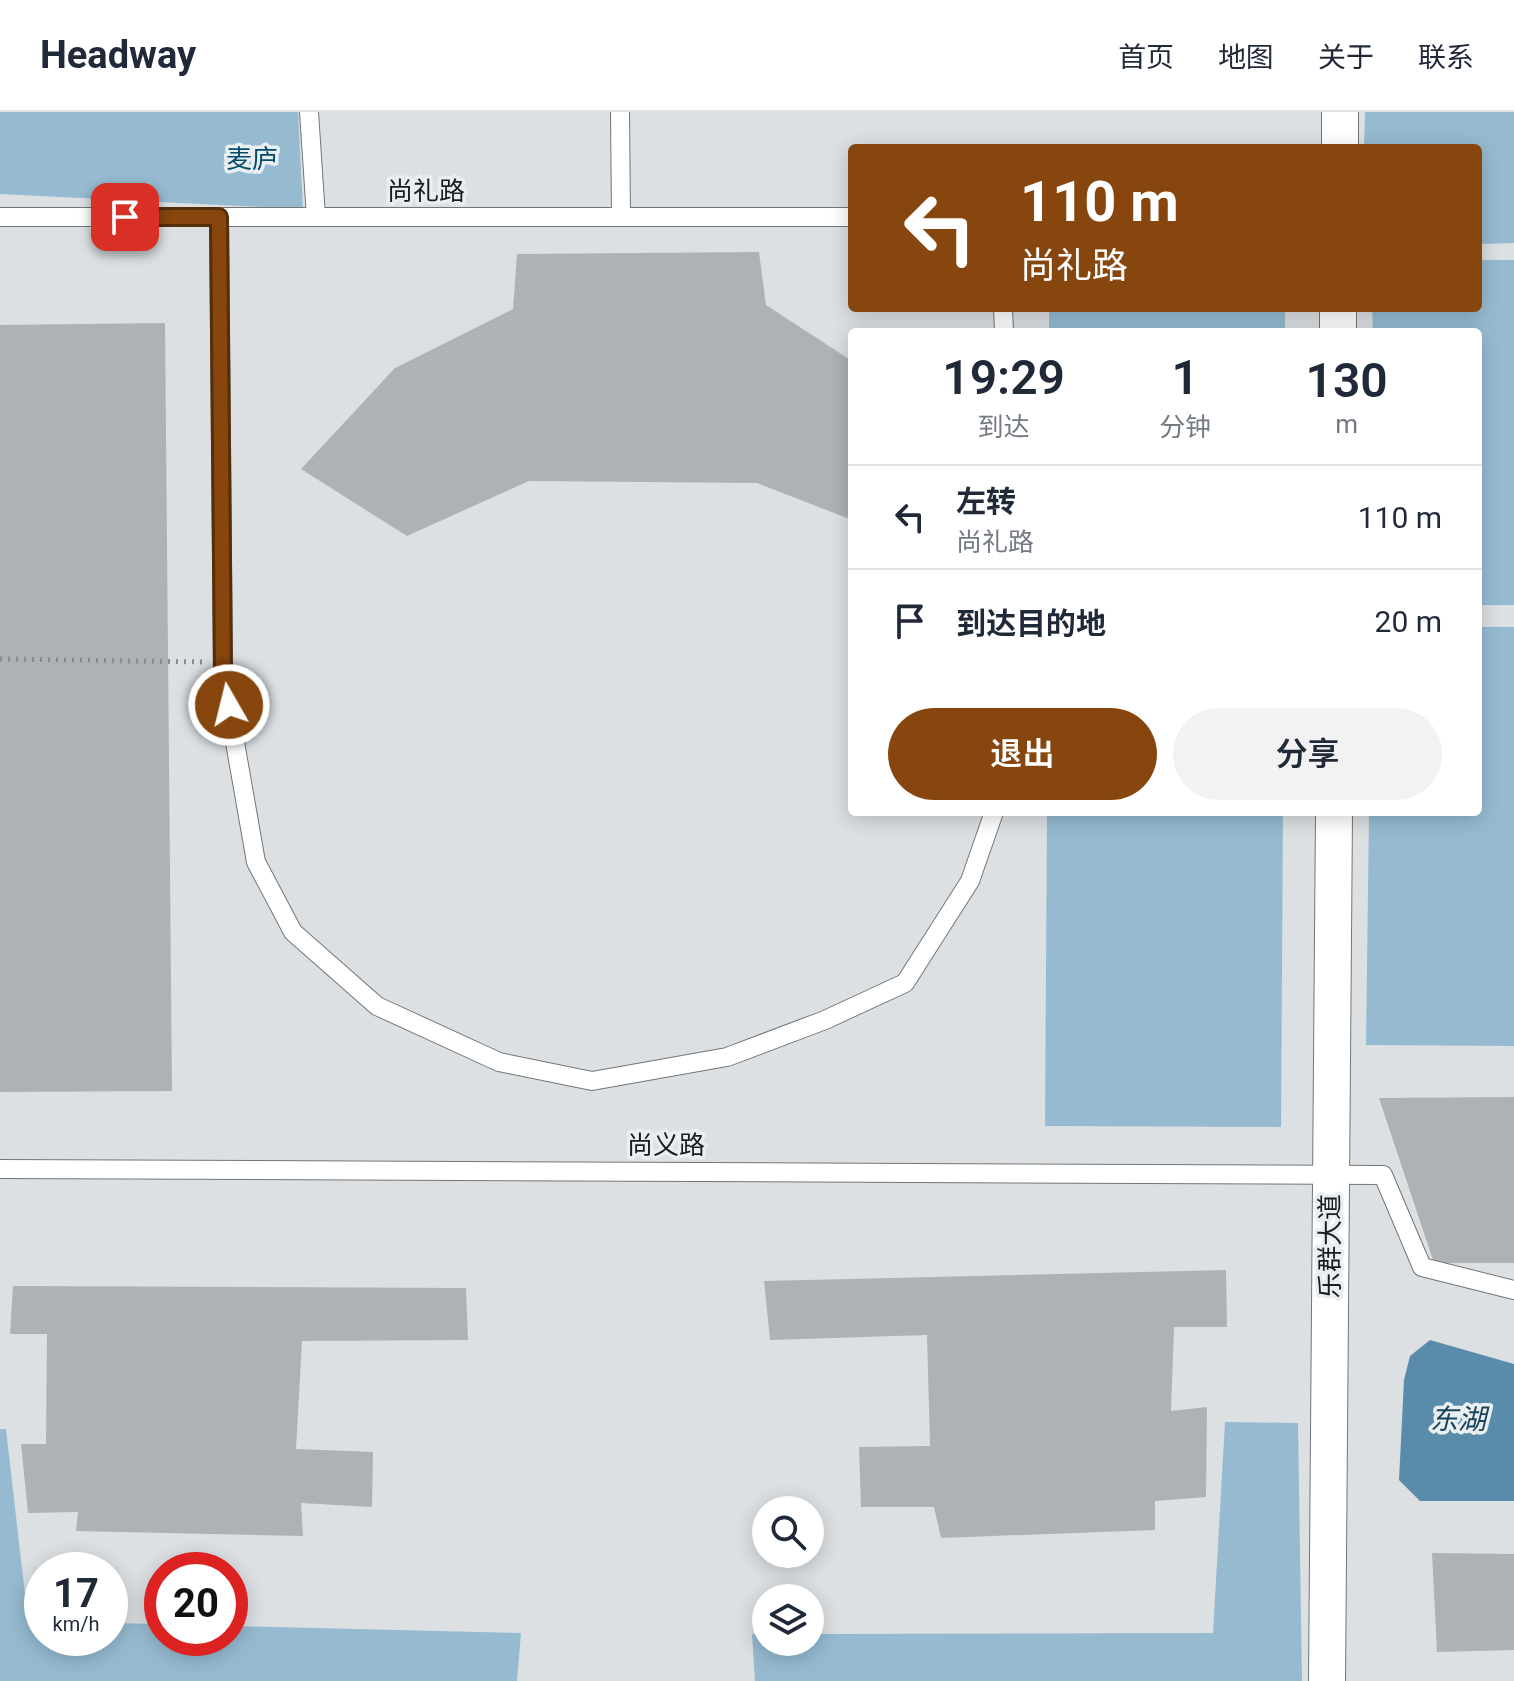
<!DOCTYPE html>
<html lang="zh">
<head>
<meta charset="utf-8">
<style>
	body { margin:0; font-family:Roboto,"Noto Sans SC",sans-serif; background:#f2f2f3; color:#1f2937; height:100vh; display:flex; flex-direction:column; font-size:30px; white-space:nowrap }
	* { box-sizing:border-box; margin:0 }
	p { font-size:26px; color:#747a83 }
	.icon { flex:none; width:44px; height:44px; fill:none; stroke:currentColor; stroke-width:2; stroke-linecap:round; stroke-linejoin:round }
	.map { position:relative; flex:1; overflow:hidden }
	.drawer { position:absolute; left:848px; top:216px; width:634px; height:488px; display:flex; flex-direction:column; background:#fff; border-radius:8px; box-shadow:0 4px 20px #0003 }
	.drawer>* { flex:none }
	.guide { position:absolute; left:848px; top:32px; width:634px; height:168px; border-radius:8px; box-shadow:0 4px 20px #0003; background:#86460d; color:#fff; overflow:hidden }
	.fabs { position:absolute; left:752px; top:1384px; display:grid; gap:16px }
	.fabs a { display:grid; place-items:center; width:72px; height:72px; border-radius:50%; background:#fff; box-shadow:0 4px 20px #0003; font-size:40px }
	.speed { position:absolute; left:24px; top:1440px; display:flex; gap:16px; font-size:40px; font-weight:700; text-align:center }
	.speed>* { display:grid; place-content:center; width:104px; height:104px; border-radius:50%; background:#fff; box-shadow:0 4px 20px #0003; line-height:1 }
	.speed small { font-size:20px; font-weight:400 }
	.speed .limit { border:12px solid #d22; background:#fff; color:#111 }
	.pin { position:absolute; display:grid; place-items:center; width:68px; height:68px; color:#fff; margin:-34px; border-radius:16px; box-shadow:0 4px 12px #0006 }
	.me { position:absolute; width:88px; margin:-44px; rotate:352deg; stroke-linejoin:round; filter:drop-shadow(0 0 6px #0008) }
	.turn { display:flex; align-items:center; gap:28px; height:168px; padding:0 40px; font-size:36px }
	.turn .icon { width:104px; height:104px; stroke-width:2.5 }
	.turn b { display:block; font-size:56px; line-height:68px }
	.eta { display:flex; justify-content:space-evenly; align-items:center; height:136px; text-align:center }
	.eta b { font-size:48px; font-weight:600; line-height:56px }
	.cta { display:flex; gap:16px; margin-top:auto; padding:16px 40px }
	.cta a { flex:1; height:92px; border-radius:48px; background:#86460d; color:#fff; font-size:32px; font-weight:600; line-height:92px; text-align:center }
	.cta a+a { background:#f2f2f3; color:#1f2937 }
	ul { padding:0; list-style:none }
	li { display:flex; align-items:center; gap:24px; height:104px; padding:0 40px; border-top:2px solid #e0e1e3 }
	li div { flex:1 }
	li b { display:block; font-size:30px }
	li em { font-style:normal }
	header { display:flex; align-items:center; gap:48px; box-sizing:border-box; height:112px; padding:0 40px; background:#fff; border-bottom:2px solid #e0e1e3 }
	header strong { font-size:38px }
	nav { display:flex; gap:44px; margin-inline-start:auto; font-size:28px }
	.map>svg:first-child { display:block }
	.green { fill:#96bbd1 }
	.water { fill:#598caa }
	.building { fill:#aeb2b5 }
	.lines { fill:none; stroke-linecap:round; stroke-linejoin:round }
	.lane-casing { stroke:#727679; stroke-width:20 }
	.street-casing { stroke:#727679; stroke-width:38 }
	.path { stroke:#888b8d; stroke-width:5; stroke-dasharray:2 6; stroke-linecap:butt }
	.lane { stroke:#fff; stroke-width:18 }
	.street { stroke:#fff; stroke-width:36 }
	.route-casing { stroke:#572e08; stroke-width:20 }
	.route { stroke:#86460d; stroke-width:14 }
	.labels { text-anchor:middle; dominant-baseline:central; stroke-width:7; stroke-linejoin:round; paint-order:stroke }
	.park-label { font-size:26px; fill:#054b6a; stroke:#e9eef1 }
	.street-label { font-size:26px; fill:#1b1c1e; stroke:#e9eef1 }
	.water-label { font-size:28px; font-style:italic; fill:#1a445b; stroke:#e9eef1 }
</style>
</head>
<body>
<header>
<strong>Headway</strong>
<nav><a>首页</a><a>地图</a><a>关于</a><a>联系</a></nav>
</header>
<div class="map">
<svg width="1514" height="1569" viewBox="0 0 1514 1569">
	<rect width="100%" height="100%" fill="#dce0e3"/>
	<path class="green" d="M0 0H298L303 97 0 82Z
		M1365 0H1514V131L1478 132V36H1364Z
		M1478 148H1514V493H1478V220H1373L1372 196H1478Z
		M1049 196H1285V220H1049Z
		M1478 515H1514V934L1366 933 1369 700H1478Z
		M1047 700H1283L1281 1015 1045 1014Z
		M1225 1310 1298 1311 1302 1569H755L752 1522H766V1530H810V1522L1213 1521Z
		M0 1317H6L28 1509H42V1526H110V1511L162 1512V1526H230V1514L521 1521 517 1569H0Z"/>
	<path class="water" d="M1430 1228 1514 1252V1389H1420L1399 1368 1404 1268 1410 1244Z"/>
	<path class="building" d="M759 140 766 193 852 249V408L757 371 529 369 407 424 301 357 395 256 513 197 517 142Z
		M165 211 172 979 0 980V213Z
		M1514 985V1151H1434L1379 986Z
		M1226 1158 1227 1215H1174L1171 1299 1207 1295 1206 1385 1155 1389V1418L941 1426 934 1395H861L859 1335 930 1334 927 1223 770 1228 764 1169Z
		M13 1174 466 1176 468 1228 302 1229 296 1337 373 1340 372 1395 301 1391 303 1424 76 1419 78 1400 28 1401 21 1332H46L47 1222H10Z
		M1432 1441 1514 1442V1538L1437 1540Z"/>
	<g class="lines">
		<defs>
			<path id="lane" d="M309 0 316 105
				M620 0 621 105
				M0 105H852
				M219 105 223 562 256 750 293 820 377 894 499 950 592 969 727 945 825 908 905 871 970 769 994 700
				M1003 196 1004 220
				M0 1057 1383 1063 1422 1155 1514 1178"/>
			<path id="street" d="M1340 36V0
				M1338 220V196
				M1327 1569 1334 700"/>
		</defs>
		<use href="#lane" class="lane-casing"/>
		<use href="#street" class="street-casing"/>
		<path class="path" d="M0 547 203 550"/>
		<use href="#lane" class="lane"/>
		<use href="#street" class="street"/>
	</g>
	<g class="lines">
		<defs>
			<path id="route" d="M125 105H219L223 562 229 593"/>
		</defs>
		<use href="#route" class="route-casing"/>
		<use href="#route" class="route"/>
	</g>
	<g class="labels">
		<g class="park-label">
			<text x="252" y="47">麦庐</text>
		</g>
		<g class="street-label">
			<text x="426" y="79">尚礼路</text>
			<text x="666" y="1033">尚义路</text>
			<text transform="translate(1330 1134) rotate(-90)">乐群大道</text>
		</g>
		<g class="water-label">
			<text x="1458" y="1307">东湖</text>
		</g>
	</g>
</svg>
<div class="fabs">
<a><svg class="icon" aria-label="search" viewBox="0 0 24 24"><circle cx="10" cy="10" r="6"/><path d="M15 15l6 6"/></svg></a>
<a><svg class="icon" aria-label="layers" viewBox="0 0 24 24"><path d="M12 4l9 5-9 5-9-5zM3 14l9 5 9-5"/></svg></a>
</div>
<div class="speed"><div>17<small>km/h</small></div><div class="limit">20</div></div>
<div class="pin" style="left:125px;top:105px;background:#d93025"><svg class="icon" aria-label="arrive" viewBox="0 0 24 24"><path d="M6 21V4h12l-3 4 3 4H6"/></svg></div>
<svg class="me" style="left:229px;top:593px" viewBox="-20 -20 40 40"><circle r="17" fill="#86460d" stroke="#fff" stroke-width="3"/><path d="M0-11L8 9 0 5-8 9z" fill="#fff"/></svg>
<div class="guide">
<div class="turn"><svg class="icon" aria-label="left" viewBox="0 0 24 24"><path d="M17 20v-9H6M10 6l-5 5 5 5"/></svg><div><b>110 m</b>尚礼路</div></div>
</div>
<section class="drawer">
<div class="eta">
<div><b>19:29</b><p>到达</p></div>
<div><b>1</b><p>分钟</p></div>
<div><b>130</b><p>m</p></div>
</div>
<ul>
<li><svg class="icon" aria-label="left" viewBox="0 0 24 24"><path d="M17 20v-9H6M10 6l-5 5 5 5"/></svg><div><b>左转</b><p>尚礼路</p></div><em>110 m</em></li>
<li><svg class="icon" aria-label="arrive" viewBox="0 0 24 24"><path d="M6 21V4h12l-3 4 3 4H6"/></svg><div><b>到达目的地</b></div><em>20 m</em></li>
</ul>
<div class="cta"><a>退出</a><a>分享</a></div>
</section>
</div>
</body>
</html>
